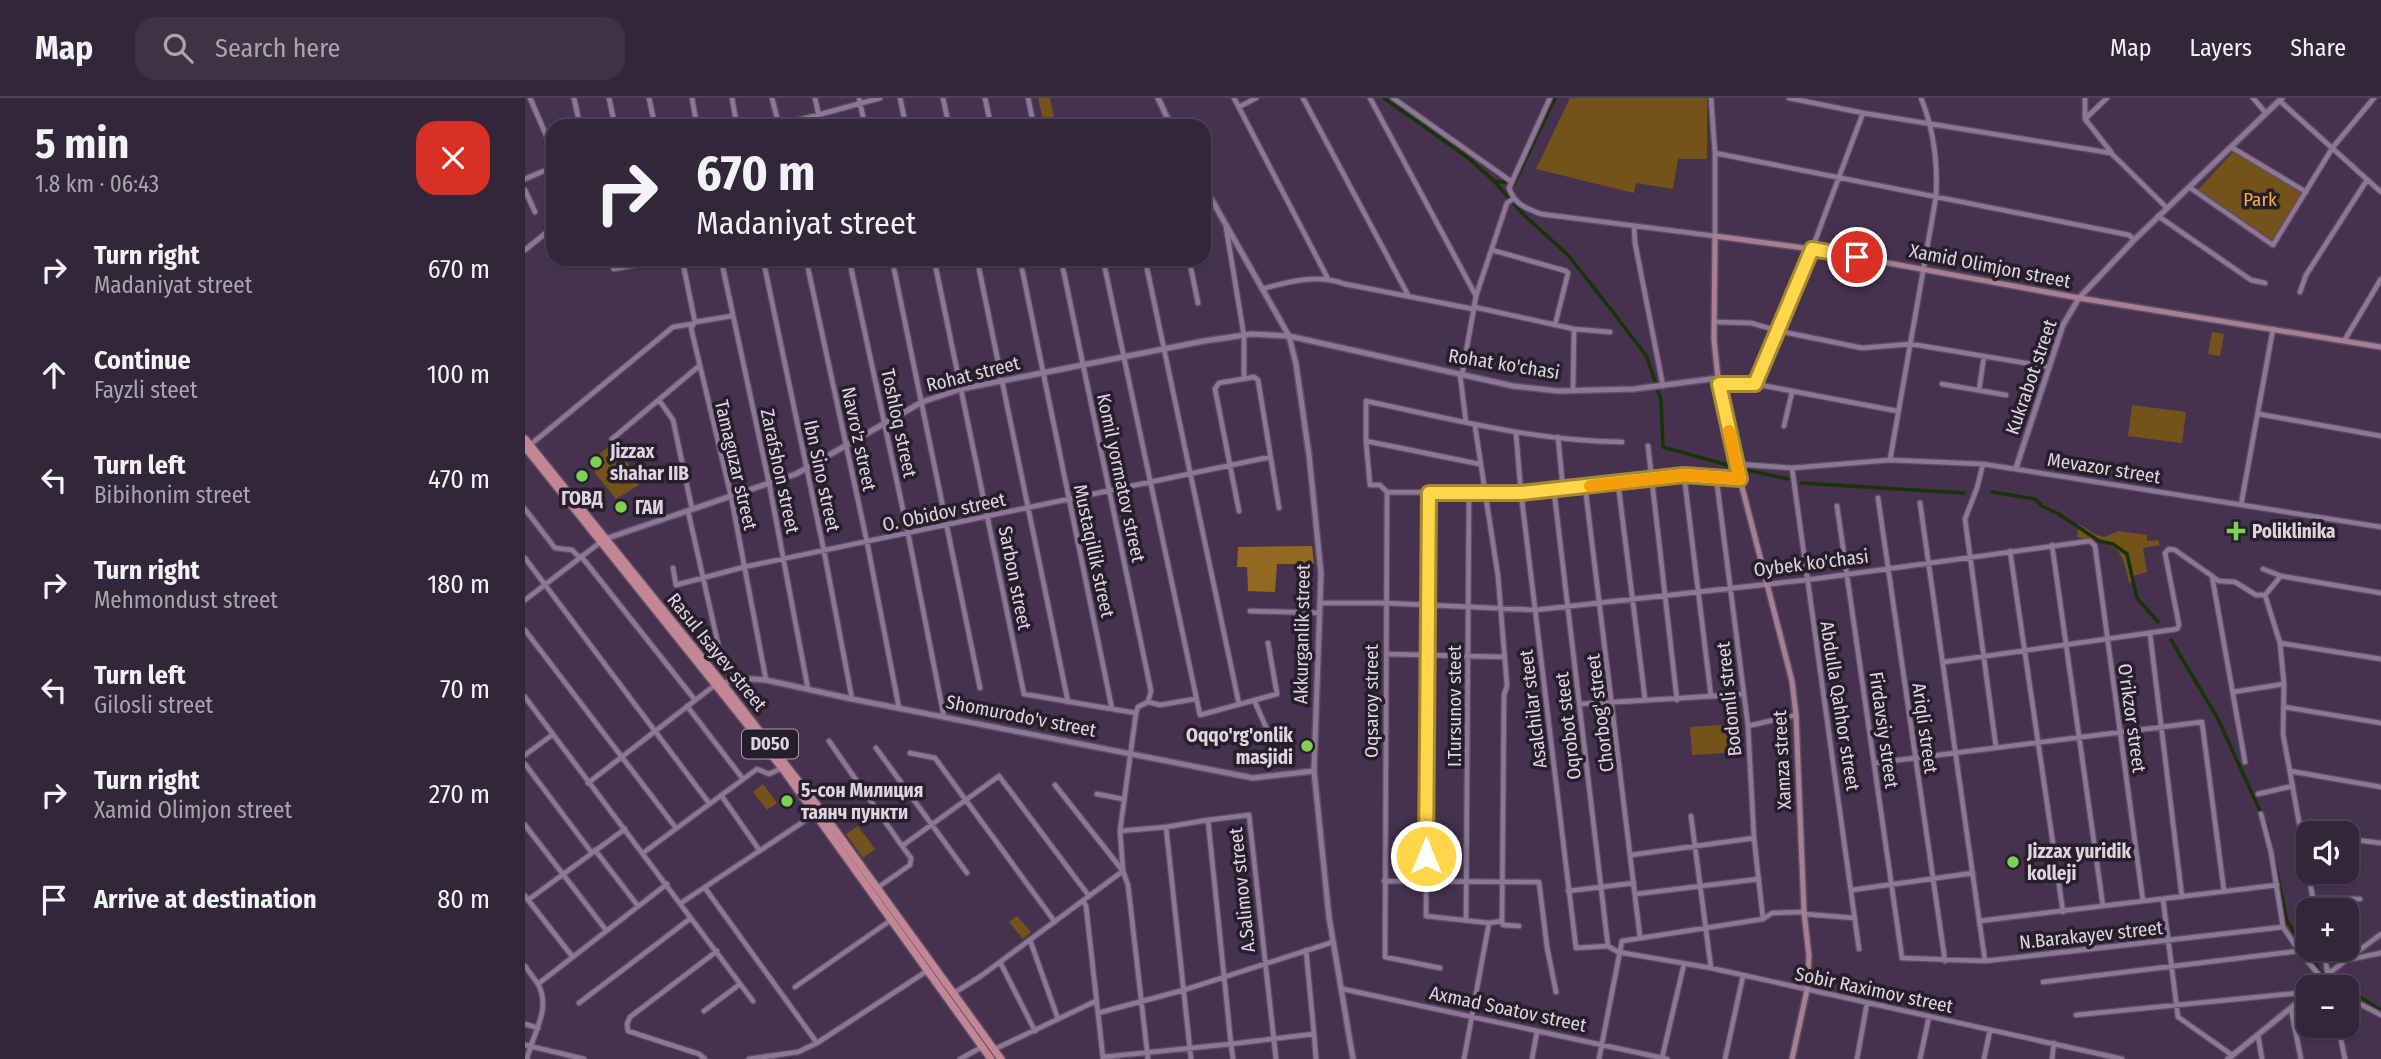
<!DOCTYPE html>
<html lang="en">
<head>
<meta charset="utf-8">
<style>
	body { margin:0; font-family:"Fira Sans Condensed",sans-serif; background:#3f3245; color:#f1f3f6; height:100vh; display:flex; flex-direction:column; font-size:26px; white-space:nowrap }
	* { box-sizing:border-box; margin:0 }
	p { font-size:23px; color:#a9a5af }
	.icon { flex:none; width:38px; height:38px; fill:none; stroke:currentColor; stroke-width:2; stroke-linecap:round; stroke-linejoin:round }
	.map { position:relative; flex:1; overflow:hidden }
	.sheet { display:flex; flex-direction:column; background:#34263a; width:525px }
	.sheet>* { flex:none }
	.guide { position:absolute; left:21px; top:21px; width:665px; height:147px; border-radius:21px; box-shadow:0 2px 5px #0004,0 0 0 2px #4e4354; background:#34263a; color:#f1f3f6; overflow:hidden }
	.fabs { position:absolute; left:1771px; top:723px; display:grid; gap:14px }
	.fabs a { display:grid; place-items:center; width:63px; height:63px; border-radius:14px; background:#34263a; box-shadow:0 2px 5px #0004,0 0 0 2px #4e4354; font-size:35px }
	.pin { position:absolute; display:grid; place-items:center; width:60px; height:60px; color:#fff; margin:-30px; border:4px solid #fff; border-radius:50%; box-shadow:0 2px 7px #0007 }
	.me { position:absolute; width:77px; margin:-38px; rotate:0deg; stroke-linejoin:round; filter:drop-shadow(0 0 5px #0008) }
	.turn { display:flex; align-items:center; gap:24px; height:147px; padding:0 35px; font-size:32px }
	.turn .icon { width:91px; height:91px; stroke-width:2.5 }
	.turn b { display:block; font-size:49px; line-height:60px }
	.round { display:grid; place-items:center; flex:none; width:74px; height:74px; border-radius:21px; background:#3f3245 }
	.summary { display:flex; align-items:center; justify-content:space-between; height:119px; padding:0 35px }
	h1 { font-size:42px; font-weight:700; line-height:52px }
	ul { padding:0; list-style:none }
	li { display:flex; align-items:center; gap:21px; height:105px; padding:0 35px }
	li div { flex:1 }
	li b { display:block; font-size:26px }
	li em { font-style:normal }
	header { display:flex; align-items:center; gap:42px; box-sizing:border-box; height:98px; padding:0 35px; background:#34263a; border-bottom:2px solid #4e4354 }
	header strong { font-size:33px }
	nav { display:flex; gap:38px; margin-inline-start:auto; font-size:24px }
	.search { width:490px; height:63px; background:#3f3245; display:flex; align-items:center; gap:18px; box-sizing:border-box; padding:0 24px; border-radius:21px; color:#a9a5af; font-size:26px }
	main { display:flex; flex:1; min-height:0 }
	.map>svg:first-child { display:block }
	.green { fill:#74531a }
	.forest { fill:#936921 }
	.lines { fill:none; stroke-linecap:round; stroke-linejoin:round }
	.canal { stroke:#173307; stroke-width:3.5 }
	.minor-casing { stroke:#5e4e65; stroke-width:7 }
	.tertiary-casing { stroke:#5e4e65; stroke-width:8 }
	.secondary-casing { stroke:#5e4e65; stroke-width:8 }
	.primary-casing { stroke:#5e4e65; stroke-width:10 }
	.minor { stroke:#8d7795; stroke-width:4.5 }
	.tertiary { stroke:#8d7795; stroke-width:5 }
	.secondary { stroke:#a87e95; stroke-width:5 }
	.primary { stroke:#c28694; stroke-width:7 }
	.route-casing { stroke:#a68a30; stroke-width:18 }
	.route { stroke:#ffd54a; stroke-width:12 }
	.slow { stroke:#f59e0b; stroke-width:12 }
	.poi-dot { fill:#7ed153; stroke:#271e2b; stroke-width:2.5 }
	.labels { text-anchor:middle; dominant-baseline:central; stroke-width:7; stroke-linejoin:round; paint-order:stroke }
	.shield { fill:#271e2b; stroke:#a89dac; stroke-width:2 }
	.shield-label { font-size:18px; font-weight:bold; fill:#e0d4e4 }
	.park-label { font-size:19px; fill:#fab233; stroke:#271e2b }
	.street-label { font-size:19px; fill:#e0d4e4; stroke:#271e2b }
	.poi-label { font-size:19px; font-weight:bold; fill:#e0d4e4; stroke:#271e2b; text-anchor:start }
</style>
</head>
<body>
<header>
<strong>Map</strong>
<div class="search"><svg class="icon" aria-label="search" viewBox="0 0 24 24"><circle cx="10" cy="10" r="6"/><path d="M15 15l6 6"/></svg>Search here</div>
<nav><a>Map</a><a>Layers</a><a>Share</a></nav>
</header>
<main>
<section class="sheet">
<div class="summary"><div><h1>5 min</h1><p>1.8 km · 06:43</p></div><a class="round" style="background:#d93025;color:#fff"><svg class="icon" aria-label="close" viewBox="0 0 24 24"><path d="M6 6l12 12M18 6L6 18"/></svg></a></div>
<ul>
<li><svg class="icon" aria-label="right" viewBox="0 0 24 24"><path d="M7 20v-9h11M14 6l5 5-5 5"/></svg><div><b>Turn right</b><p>Madaniyat street</p></div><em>670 m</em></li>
<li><svg class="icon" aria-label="ahead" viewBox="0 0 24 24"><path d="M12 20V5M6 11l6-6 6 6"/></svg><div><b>Continue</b><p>Fayzli steet</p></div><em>100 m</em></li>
<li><svg class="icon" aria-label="left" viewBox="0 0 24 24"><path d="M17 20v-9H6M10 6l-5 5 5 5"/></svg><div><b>Turn left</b><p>Bibihonim street</p></div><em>470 m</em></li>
<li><svg class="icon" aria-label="right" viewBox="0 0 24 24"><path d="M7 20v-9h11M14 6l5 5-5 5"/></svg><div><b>Turn right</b><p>Mehmondust street</p></div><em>180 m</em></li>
<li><svg class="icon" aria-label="left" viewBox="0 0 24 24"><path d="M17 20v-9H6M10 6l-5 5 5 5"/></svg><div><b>Turn left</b><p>Gilosli street</p></div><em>70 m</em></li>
<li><svg class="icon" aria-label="right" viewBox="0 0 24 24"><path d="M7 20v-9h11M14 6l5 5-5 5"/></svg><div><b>Turn right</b><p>Xamid Olimjon street</p></div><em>270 m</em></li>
<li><svg class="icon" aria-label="arrive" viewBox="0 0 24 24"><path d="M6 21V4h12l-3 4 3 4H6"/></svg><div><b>Arrive at destination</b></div><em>80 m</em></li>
</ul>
</section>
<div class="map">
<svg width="1856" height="961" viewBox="0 0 1856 961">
	<rect width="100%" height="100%" fill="#46324e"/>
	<path class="green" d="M513 0H525L529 19 518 21Z
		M1045 0H1182V61H1153L1148 91 1111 85 1109 95 1011 71Z
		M1709 53 1776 95 1747 142 1673 92Z
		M1687 234 1699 236 1695 258 1683 256Z
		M1607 307 1661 314 1657 345 1603 338Z
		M87 346 110 374 114 387 91 401 69 374 80 365 73 357Z
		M1554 426 1571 437 1580 439 1593 433 1622 437V443L1633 442 1635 447 1618 450 1622 474 1608 478 1609 485 1604 484C1596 444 1590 448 1552 439Z
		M1213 626 1215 654 1167 657 1165 629Z
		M238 686 252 705 242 712 228 694Z
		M333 728 350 751 338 760 321 736Z
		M492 818 506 834 498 841 484 824Z"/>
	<path class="forest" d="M787 448 789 466H752L750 494 723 493 722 469H712L713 449Z"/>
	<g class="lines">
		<path class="canal" d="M859 0 942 59 969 83 1000 118 1042 156 1088 214 1122 259 1136 302 1138 349 1209 369
			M970 83 985 85
			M989 86 1030 0
			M1216 371 1263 381
			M1276 385 1439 395
			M1467 394 1510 401 1517 408 1534 416 1574 443 1588 446 1602 456 1612 500 1633 524
			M1646 542 1693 621 1742 728 1746 747
			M1750 765 1762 823 1796 875 1819 889
			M1822 891 1856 912"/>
		<defs>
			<path id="minor" d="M5 0 28 53
				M49 0 55 28
				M84 0 90 28
				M124 0 130 28
				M167 0 172 28
				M207 0 212 28
				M247 0 254 28
				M290 0 296 28
				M334 0 340 28
				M375 0 381 28
				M418 0 424 28
				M460 0 466 28
				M503 0 509 28
				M709 0 802 179
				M778 0 883 197
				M845 0 951 198
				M868 0 987 84
				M1025 0 984 90C990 107 1001 110 1016 116L1190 138V55L1186 0
				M1264 0 1338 15 1586 55 1642 110
				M1560 0V21L1586 54
				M1728 0 1741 15
				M1755 3 1856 94
				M714 9 731 0
				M1561 20 1582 0
				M252 28 355 0
				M1706 49 1781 94
				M1190 55 1604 137 1609 142
				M0 81 28 69
				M1664 89 1748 147 1808 49 1849 0
				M0 92 10 114
				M1633 118 1726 182 1740 185
				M1109 128 1110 145 1138 288
				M701 129 719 238V281
				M0 152 28 129
				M967 152 1041 173 1043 175 1030 227
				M83 161 89 171 142 161
				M157 161 170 224 166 230 206 398 241 582
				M196 161 244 385 283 591
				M238 161 299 453 327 601
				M281 161 342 444 374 610
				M324 161 383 435 419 619
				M367 161 455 590
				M409 161 499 596 587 611
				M452 161 543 604
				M495 161 587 611 611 615 595 733
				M536 161 626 593 623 604
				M578 161 675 617 752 596 743 545
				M620 161 714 606
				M664 161 673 205
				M737 191C765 183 792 176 820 186L948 211
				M1775 194 1781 177 1842 82
				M949 209 1049 231
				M170 224 207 218
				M1189 224 1226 225 1254 233 1337 250 1386 246 1524 269
				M1819 243 1856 181
				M935 276 941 324
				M937 277 951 198 982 105 988 101
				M1194 286H1230L1372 313
				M1230 286 1287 151 1338 15
				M1417 286 1481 297
				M1454 292 1459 258
				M1048 293 1049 231 1085 234
				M134 302 148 322 167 411
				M1734 316 1856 338
				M950 328 973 478 982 588 979 597 977 823
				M1259 328 1267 294
				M991 336 996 395 1051 850 1083 848
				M1033 339 1038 391
				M87 341 174 268
				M841 343 954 366
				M5 347 148 229 167 226
				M1123 348 1152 602
				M1365 362 1411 99C1413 64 1409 32 1396 0
				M1212 366 1267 370 1365 362 1458 366 1856 429
				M1458 366 1452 390 1440 421 1471 649
				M1267 370 1334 851
				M1159 377 1186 598
				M1191 378 1223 628 1229 740 1238 821
				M1093 385 1120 601
				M1060 388 1115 839
				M1029 393 1083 848 1093 854 1186 870 1597 961
				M862 394 996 395 1159 377 1215 381
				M903 395 901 818 964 825 977 823
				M1353 400 1420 863
				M1395 405 1460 863
				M1716 407 1748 231
				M1312 408 1377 860 1460 863 1758 829
				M0 411 30 450 47 452 54 459
				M163 413 194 550 211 580
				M714 413 690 291 694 285 729 279 733 282 754 410
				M1527 447 1578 808
				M1485 453 1538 814
				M56 458 170 602
				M0 460 184 705
				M148 470 151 487 219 469 745 359
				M1738 471 1756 478 1856 495
				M1687 478 1720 664
				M1756 478 1740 497 1755 545 1759 586 1758 636 1790 812
				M0 502 77 443
				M796 505H860L1010 512 1281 482 1565 443 1570 448 1618 803
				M725 513 795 515
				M0 532 151 730
				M1625 536 1657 799
				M1755 545 1856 561
				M861 556 980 559
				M1419 564 1652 531 1654 527 1640 455 1644 451 1650 452 1694 483 1710 484 1731 497H1740
				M1708 594 1759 586
				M0 599 228 903
				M729 602 744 636
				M1055 606C1109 603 1163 600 1218 596
				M162 608 218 681
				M1759 609 1856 625
				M611 615 613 609 623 604 635 607 670 601
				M1223 628 1271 617
				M304 643 377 748
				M351 650 442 775
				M385 655 410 660 530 824
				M0 657 27 637
				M1350 665 1677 624 1699 793
				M0 666 67 755
				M1765 673 1856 689
				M63 685 190 587
				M530 687 598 773 603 787 623 961
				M572 696 598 701
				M1733 696 1768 688
				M196 697 235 753
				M1736 716 1746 754 1758 829 1774 853 1804 889
				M1166 718 1186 870
				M0 727 81 832
				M1822 741 1856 745
				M70 752 113 808
				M118 755 232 671 244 676 257 670
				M1106 757 1229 740
				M598 772 595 733 641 729
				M859 783 1014 784 1022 849 1031 894
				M180 790 292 945
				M352 790 385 767 386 760 377 748 474 678 564 798
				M1327 792 1448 775
				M1043 793 1109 785
				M1111 796 1234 781
				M0 798 47 858
				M1638 801 1653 919 1707 957
				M1788 801H1835
				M3 802 100 731
				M558 803 561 808 578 960
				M156 805 290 716
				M1279 816 1330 820
				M941 821 944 396
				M977 823 978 827 994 828
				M1454 823 1752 787
				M505 842 533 921
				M1798 850 1803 876
				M781 852 789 936
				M1822 862 1856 855
				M475 864 510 933
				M0 868 13 886 142 786
				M915 870 860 859 862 394 855 387H845L841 343V303C926 321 1009 343 1097 344
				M1800 881 1803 876 1856 836
				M1518 884 1774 853
				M270 889 366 822
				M818 891 1142 961
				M429 895 456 878 598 773
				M1822 899 1856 917
				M54 905 166 820
				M1766 911 1776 961
				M179 913 215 886
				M573 915 659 892 808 844
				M1551 917 1783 894
				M0 926 13 930
				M1813 928 1820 961
				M1733 937 1737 961
				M0 947 59 961
				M470 951 571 903
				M578 959 706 946 683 722 724 717 751 961
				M1137 960 1159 866
				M2 961C7 937 27 911 13 886
				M180 961 174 956 103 933 102 926 105 919 192 853
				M224 961 273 954 292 945 402 873
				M435 961 457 949
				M666 961 641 729 683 722
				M708 961 706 946 789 936 791 961
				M939 961 964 825
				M1007 961 1012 934
				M1074 961 1097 843 1238 821 1247 815 1279 814
				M1200 961 1218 878
				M1332 961 1342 905
				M1395 961 1404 919
				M1459 961 1465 932
				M1527 961 1529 945"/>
			<path id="tertiary" d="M633 0 646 28
				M679 88 764 238 771 266 784 357 796 475 789 673 804 819 828 961
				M1491 370 1538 227 1554 200 1609 142 1757 0
				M80 441 271 376 397 304 436 291 679 243 727 236 764 238 988 288 1033 293 1109 291 1193 280
				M198 586 211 580 241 582 327 601 728 680 789 673
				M1791 889 1800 881
				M1703 961 1783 896"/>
			<path id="secondary" d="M1267 961 1282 892 1284 858 1279 814 1271 617 1267 583 1215 381 1193 280 1189 242 1190 138 1287 151 1554 200 1856 249"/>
			<path id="primary" d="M0 341 198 586 295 711 476 961
				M0 349 257 670 466 961"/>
		</defs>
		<use href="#minor" class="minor-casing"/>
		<use href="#tertiary" class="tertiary-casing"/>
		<use href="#secondary" class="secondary-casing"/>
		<use href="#primary" class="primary-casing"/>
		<use href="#minor" class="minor"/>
		<use href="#tertiary" class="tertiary"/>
		<use href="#secondary" class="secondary"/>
		<use href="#primary" class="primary"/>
	</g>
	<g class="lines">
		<defs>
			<path id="route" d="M901 758 904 395H996L1159 377 1215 381 1194 286H1230L1287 151 1332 159"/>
		</defs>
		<use href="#route" class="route-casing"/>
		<use href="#route" class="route"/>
		<path class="slow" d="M1065 388 1159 377 1215 381 1204 333"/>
	</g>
	<g class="poi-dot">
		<circle cx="71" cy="364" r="7"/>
		<circle cx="57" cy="378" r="7"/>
		<circle cx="96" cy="409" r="7"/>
		<path d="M1707.5 422.5h7v7h7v7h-7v7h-7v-7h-7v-7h7z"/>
		<circle cx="782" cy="648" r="7"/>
		<circle cx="262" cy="703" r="7"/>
		<circle cx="1488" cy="764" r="7"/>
	</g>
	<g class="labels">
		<rect class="shield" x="217" y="631.5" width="56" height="29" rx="5"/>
		<g class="shield-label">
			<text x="245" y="646">D050</text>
		</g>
		<g class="park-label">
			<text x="1735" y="101">Park</text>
		</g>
		<g class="street-label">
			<text transform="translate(1465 168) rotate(11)">Xamid Olimjon street</text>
			<text transform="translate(979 266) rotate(9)">Rohat ko'chasi</text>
			<text transform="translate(448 276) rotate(-14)">Rohat street</text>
			<text transform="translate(1506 279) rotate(-71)">Kukrabot street</text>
			<text transform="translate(374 325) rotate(78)">Toshloq street</text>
			<text transform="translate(334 341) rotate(78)">Navro'z street</text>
			<text transform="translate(211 367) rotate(77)">Tamaguzar street</text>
			<text transform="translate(1579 370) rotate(9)">Mevazor street</text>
			<text transform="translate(255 373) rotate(78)">Zarafshon street</text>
			<text transform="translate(297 378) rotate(78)">Ibn Sino street</text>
			<text transform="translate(596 380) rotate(78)">Komil yormatov street</text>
			<text transform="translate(419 414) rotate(-12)">O. Obidov street</text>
			<text transform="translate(569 453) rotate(78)">Mustaqillik street</text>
			<text transform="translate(1286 465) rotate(-7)">Oybek ko'chasi</text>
			<text transform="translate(490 480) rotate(79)">Sarbon street</text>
			<text transform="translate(777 536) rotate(-89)">Akkurganlik street</text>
			<text transform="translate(192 554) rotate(51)">Rasul Isayev street</text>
			<text transform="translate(1204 601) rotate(-96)">Bodomli street</text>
			<text transform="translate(846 603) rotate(-90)">Oqsaroy street</text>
			<text transform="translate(929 608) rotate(-90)">I.Tursunov steet</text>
			<text transform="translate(1315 608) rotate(81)">Abdulla Qahhor street</text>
			<text transform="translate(1008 611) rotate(-97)">Asalchilar steet</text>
			<text transform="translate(1075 615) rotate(-97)">Chorbog' street</text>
			<text transform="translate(496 618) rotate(11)">Shomurodo'v street</text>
			<text transform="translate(1607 620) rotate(82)">O'rikzor street</text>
			<text transform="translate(1043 628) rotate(-97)">Oqrobot steet</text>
			<text transform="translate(1400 630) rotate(82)">Ariqli street</text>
			<text transform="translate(1359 632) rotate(82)">Firdavsiy street</text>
			<text transform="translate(1257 662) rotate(-93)">Xamza street</text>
			<text transform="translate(717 792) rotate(-96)">A.Salimov street</text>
			<text transform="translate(1566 837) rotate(-6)">N.Barakayev street</text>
			<text transform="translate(1349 892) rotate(12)">Sobir Raximov street</text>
			<text transform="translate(983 911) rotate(12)">Axmad Soatov street</text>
		</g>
		<g class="poi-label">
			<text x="85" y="353">Jizzax<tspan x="85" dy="22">shahar IIB</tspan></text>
			<text x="57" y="400" text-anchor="middle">ГОВД</text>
			<text x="110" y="409">ГАИ</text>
			<text x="1727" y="433">Poliklinika</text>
			<text x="768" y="637" text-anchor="end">Oqqo'rg'onlik<tspan x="768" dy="22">masjidi</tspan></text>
			<text x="276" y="692">5-сон Милиция<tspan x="276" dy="22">таянч пункти</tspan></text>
			<text x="1502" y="753">Jizzax yuridik<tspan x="1502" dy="22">kolleji</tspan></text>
		</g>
	</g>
</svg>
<div class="fabs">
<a><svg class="icon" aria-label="sound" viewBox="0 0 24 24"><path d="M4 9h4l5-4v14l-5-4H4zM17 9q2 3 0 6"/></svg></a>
<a>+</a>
<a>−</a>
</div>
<div class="pin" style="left:1332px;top:159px;background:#d93025"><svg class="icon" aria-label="arrive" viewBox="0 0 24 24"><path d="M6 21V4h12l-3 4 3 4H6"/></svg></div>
<svg class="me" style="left:901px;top:758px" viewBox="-20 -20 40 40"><circle r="17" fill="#ffd54a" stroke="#fff" stroke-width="3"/><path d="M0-11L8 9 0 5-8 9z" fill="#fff"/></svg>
<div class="guide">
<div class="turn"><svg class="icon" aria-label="right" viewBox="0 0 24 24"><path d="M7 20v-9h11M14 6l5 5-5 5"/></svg><div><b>670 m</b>Madaniyat street</div></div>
</div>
</div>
</main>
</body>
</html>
